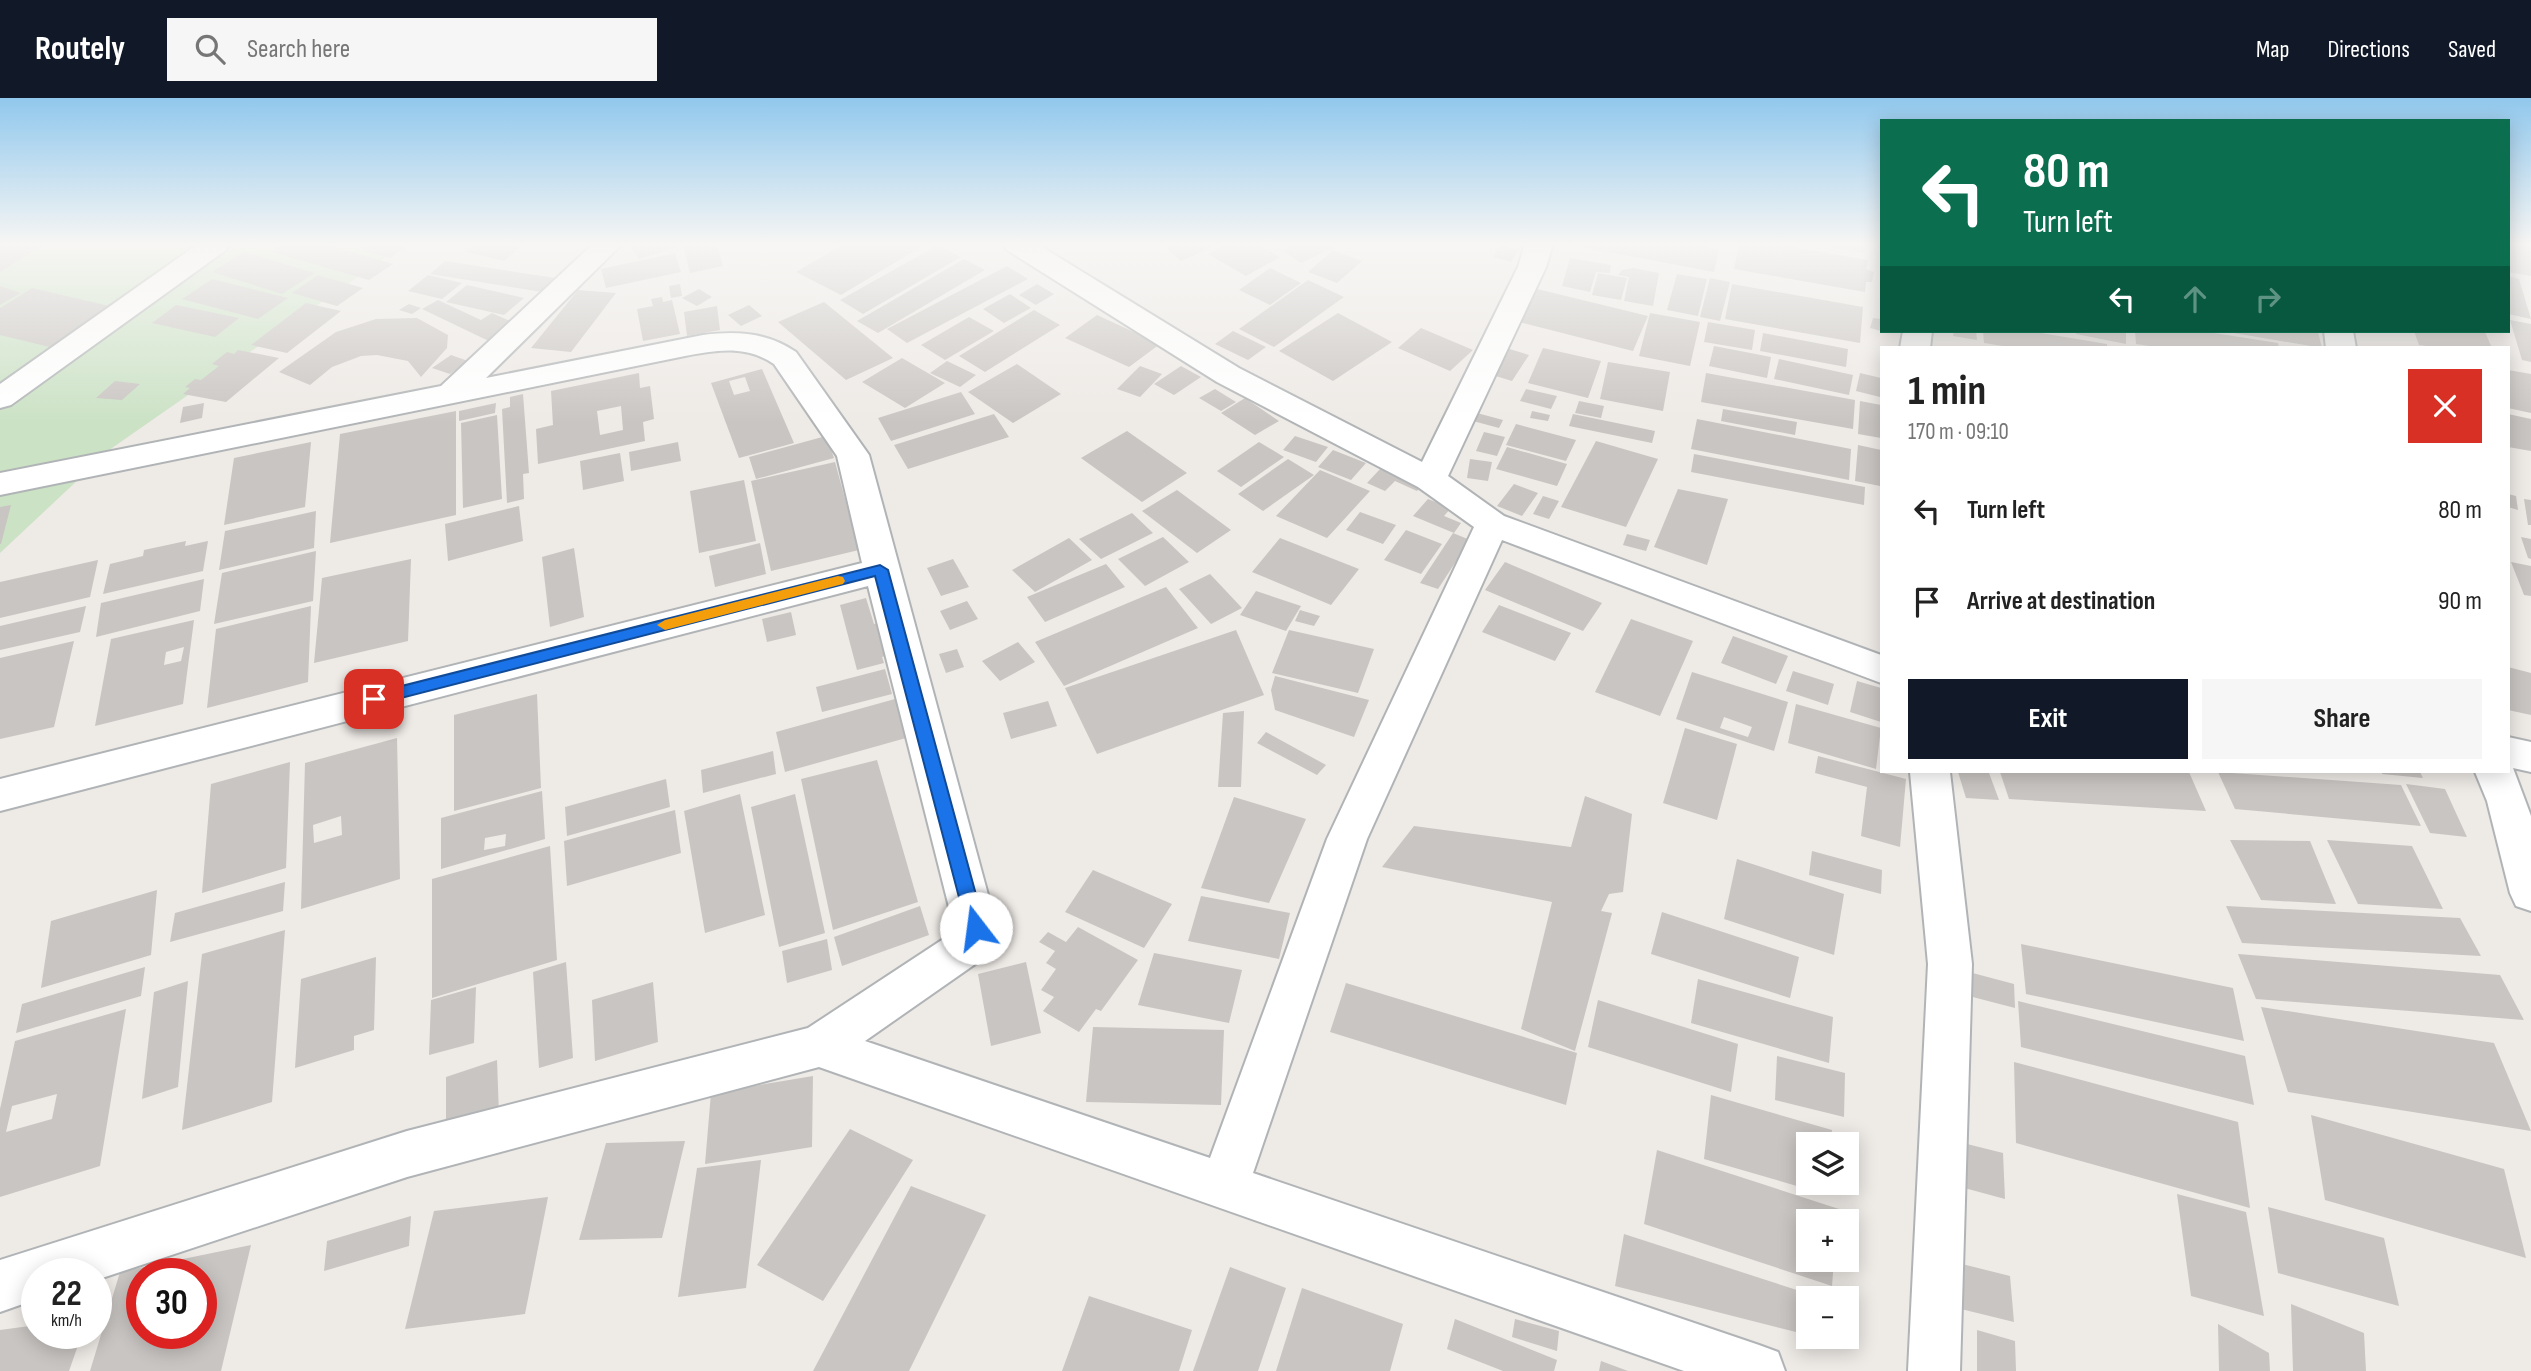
<!DOCTYPE html>
<html lang="en">
<head>
<meta charset="utf-8">
<style>
	body { margin:0; font-family:"Sofia Sans Condensed",sans-serif; background:#f6f6f6; color:#222; height:100vh; display:flex; flex-direction:column; font-size:26px; white-space:nowrap }
	* { box-sizing:border-box; margin:0 }
	p { font-size:23px; color:#767676 }
	.icon { flex:none; width:38px; height:38px; fill:none; stroke:currentColor; stroke-width:2; stroke-linecap:round; stroke-linejoin:round }
	.map { position:relative; flex:1; overflow:hidden }
	.sheet { position:absolute; left:1880px; top:248px; width:630px; height:427px; display:flex; flex-direction:column; background:#fff; border-radius:0px; box-shadow:0 4px 18px #0003 }
	.sheet>* { flex:none }
	.guide { position:absolute; left:1880px; top:21px; width:630px; height:214px; border-radius:0px; box-shadow:0 4px 18px #0003; background:#0b6e4f; color:#fff; overflow:hidden }
	.controls { position:absolute; left:1796px; top:1034px; display:grid; gap:14px }
	.controls a { display:grid; place-items:center; width:63px; height:63px; border-radius:0px; background:#fff; box-shadow:0 4px 18px #0003; font-size:35px }
	.speed { position:absolute; left:21px; top:1160px; display:flex; gap:14px; font-size:35px; font-weight:700; text-align:center }
	.speed>* { display:grid; place-content:center; width:91px; height:91px; border-radius:50%; background:#fff; box-shadow:0 4px 18px #0003; line-height:1 }
	.speed small { font-size:18px; font-weight:400 }
	.speed .limit { border:10px solid #d22; background:#fff; color:#111 }
	.pin { position:absolute; display:grid; place-items:center; width:60px; height:60px; color:#fff; margin:-30px; border-radius:14px; box-shadow:0 4px 10px #0006 }
	.me { position:absolute; width:77px; margin:-38px; rotate:345deg; stroke-linejoin:round; filter:drop-shadow(0 0 5px #0008) }
	.turn { display:flex; align-items:center; gap:24px; height:147px; padding:0 28px; font-size:32px }
	.turn .icon { width:91px; height:91px; stroke-width:2.5 }
	.turn b { display:block; font-size:49px; line-height:60px }
	.lanes { display:flex; align-items:center; height:66px; padding:0 28px; background:#0003; justify-content:center; gap:35px; direction:ltr }
	.lanes .off { opacity:.35 }
	.round { display:grid; place-items:center; flex:none; width:74px; height:74px; border-radius:0px; background:#f6f6f6 }
	.summary { display:flex; align-items:center; justify-content:space-between; height:119px; padding:0 28px }
	h1 { font-size:42px; font-weight:700; line-height:52px }
	.cta { display:flex; gap:14px; margin-top:auto; padding:14px 28px }
	.cta a { flex:1; height:80px; border-radius:0px; background:#111827; color:#fff; font-size:28px; font-weight:700; line-height:80px; text-align:center }
	.cta a+a { background:#f6f6f6; color:#222 }
	ul { padding:0; list-style:none }
	li { display:flex; align-items:center; gap:21px; height:91px; padding:0 28px }
	li div { flex:1 }
	li b { display:block; font-size:26px }
	li em { font-style:normal }
	header { display:flex; align-items:center; gap:42px; box-sizing:border-box; height:98px; padding:0 35px; background:#111827; color:#fff }
	header strong { font-size:33px }
	nav { display:flex; gap:38px; margin-inline-start:auto; font-size:24px }
	.search { width:490px; height:63px; background:#f6f6f6; display:flex; align-items:center; gap:18px; box-sizing:border-box; padding:0 24px; border-radius:0px; color:#767676; font-size:26px }
	.map>svg:first-child { display:block }
	.green { fill:#cbe2c5 }
	.building { fill:#c9c5c2; fill-rule:evenodd }
	.lines { fill:none; stroke-linecap:round; stroke-linejoin:round }
	.minor-casing { stroke:#b1b4b6; stroke-width:4 }
	.minor { fill:#fff; fill-rule:evenodd }
	.route { fill:#1a73e8; stroke:#114b97; stroke-width:2 }
	.slow { fill:#f59e0b }
</style>
</head>
<body>
<header>
<strong>Routely</strong>
<div class="search"><svg class="icon" aria-label="search" viewBox="0 0 24 24"><circle cx="10" cy="10" r="6"/><path d="M15 15l6 6"/></svg>Search here</div>
<nav><a>Map</a><a>Directions</a><a>Saved</a></nav>
</header>
<div class="map">
<svg width="2531" height="1273" viewBox="0 0 2531 1273">
	<rect width="100%" height="100%" fill="#eeeae6"/>
	<path class="green" d="M0 146H405L112 350 0 455Z"/>
	<path class="building" d="M0 146H45L0 174Z
		M282 146H324L393 166 369 182 271 154Z
		M371 146H410L390 160 362 153Z
		M476 146H524L504 163 466 154Z
		M628 146H675L677 149 639 161Z
		M683 146H717L723 168 690 175Z
		M844 146H926L841 197 796 174Z
		M1175 146H1219L1181 163 1166 150Z
		M1227 146H1257L1280 159 1246 178 1208 156Z
		M1297 146H1341L1301 165 1283 153Z
		M1566 146H1689L1719 152 1714 174Z
		M1739 146H1775L1868 162 1866 171 1874 174 1872 184H1866L1865 194 1734 171Z
		M1823 146H1865L1864 155 1823 148Z
		M2508 146H2531V178L2508 174Z
		M938 147 961 159 863 216 840 202Z
		M1500 147 1518 152 1511 164 1493 159Z
		M1333 152 1362 163 1337 185 1308 174Z
		M244 154 315 175 282 196 212 174Z
		M675 155 681 174 606 190 601 171Z
		M1570 160 1611 167 1610 175 1596 174 1590 194 1562 188Z
		M964 161 985 172 878 235 857 223Z
		M445 163 555 180 542 194 430 176Z
		M1007 168 1028 181 907 245 887 231Z
		M1270 170 1301 185 1270 207 1239 192Z
		M1633 170 1659 175 1653 208 1624 203 1629 179 1618 177 1622 172Z
		M1598 175 1627 180 1621 202 1592 197Z
		M1677 176 1707 181 1698 218 1667 212Z
		M318 177 363 190 337 208 292 195Z
		M428 177 462 185 442 201 408 193Z
		M2508 178 2519 181 2531 221 2508 216Z
		M1710 180 1730 184 1720 223 1700 219Z
		M212 181 288 200 258 221 182 201Z
		M1308 182 1344 199 1274 249 1239 231Z
		M680 186 682 198 671 200 669 188Z
		M1037 186 1054 196 1036 207 1019 197Z
		M1732 186 1863 209 1860 245 1725 221Z
		M467 187 524 200 504 217 446 204Z
		M0 188 21 195 0 207Z
		M32 190 118 210 58 251 0 237V210Z
		M1533 190 1648 218 1633 253 1515 223Z
		M699 191 712 199 697 208 682 200Z
		M578 192 616 195 571 254 531 250Z
		M1010 196 1031 210 1004 225 983 211Z
		M662 199 663 204 672 202 680 236 643 243 637 211 653 208 651 201Z
		M438 202 481 222 492 215 521 228 493 245 422 211Z
		M824 204 893 260 846 282 778 224Z
		M306 205 341 213 287 255 251 247Z
		M409 206 421 210 412 216 399 212Z
		M176 207 239 220 215 239 152 225Z
		M749 207 762 218 741 228 728 217Z
		M717 208 720 232 687 238 684 214Z
		M1034 212 1060 227 985 274 959 258Z
		M1338 215 1392 244 1333 283 1279 253Z
		M1650 215 1700 224 1690 268 1639 258Z
		M1097 217 1160 246 1129 269 1065 240Z
		M969 219 994 233 945 262 921 247Z
		M417 220 448 237 447 250 421 279 408 263 377 257 361 258 332 269 310 287 279 274 336 234 376 221Z
		M1873 220 1881 221V233L1870 230Z
		M2510 222 2531 226V264L2522 262Z
		M1708 224 1755 232 1752 252 1704 244Z
		M1421 230 1473 252 1450 273 1398 250Z
		M1233 233 1266 249 1248 262 1215 246Z
		M1954 233H1976L1977 242 1953 238Z
		M1983 233H2029L2107 246V250H2015L1984 245Z
		M2076 233H2126V246L2076 236Z
		M2135 233H2201L2278 245 2279 250H2163L2136 246Z
		M2228 233 2318 234 2322 250 2228 234Z
		M2414 233 2485 234 2492 250H2441L2419 247Z
		M1763 235 1848 251 1846 269 1760 253Z
		M1714 248 1771 259 1767 280 1709 268Z
		M1503 249 1529 257 1512 283 1486 275Z
		M1543 250 1601 263 1588 300 1528 285Z
		M238 252 279 260 226 304 183 296 190 290 185 289 195 281 201 282 219 268 212 266 227 254 234 256Z
		M451 257 468 263 450 276 432 270Z
		M902 260 945 285 905 310 862 284Z
		M1779 261 1853 277 1849 297 1774 281Z
		M947 263 976 277 960 289 930 275Z
		M1608 264 1670 274 1663 313 1600 301Z
		M1017 266 1061 296 1013 325 968 294Z
		M1140 268 1162 276 1140 299 1117 291Z
		M1181 268 1201 279 1174 297 1154 286Z
		M762 271 794 345 739 360 711 285ZM745 279 750 293 734 297 729 283Z
		M2508 272 2531 276V315L2508 310Z
		M639 275 640 290 650 288 654 321 643 324 645 343 538 366 536 331 553 327 551 293ZM621 308 623 332 600 337 597 313Z
		M1706 275 1855 302 1853 331 1701 304Z
		M1860 275 1881 280 1880 299 1856 293Z
		M115 283 140 286 122 302 96 300Z
		M1215 291 1236 304 1221 313 1199 300Z
		M1526 291 1557 298 1551 311 1520 303Z
		M961 294 975 316 891 343 878 320Z
		M523 296 529 375 523 376 524 401 507 405 502 311 510 309V299Z
		M1245 300 1279 323 1255 337 1221 315Z
		M1579 303 1604 308 1601 320 1575 315Z
		M1860 303 1881 307V340L1858 336Z
		M204 305 202 320 180 325 183 309Z
		M496 305 495 315 459 323V313Z
		M1723 311 1797 324 1795 337 1721 323Z
		M456 313V417L330 445 340 336Z
		M1532 313 1550 317 1548 323 1530 320Z
		M1477 315 1503 322 1499 330 1473 323Z
		M994 316 1009 339 908 371 894 347Z
		M1573 316 1655 333 1652 345 1569 328Z
		M2508 316 2531 321V353L2508 349Z
		M497 317 502 401 463 410 461 325Z
		M1697 321 1851 351 1849 382 1691 351Z
		M1516 326 1576 342 1566 363 1506 347Z
		M1127 333 1187 375 1142 404 1081 360Z
		M1484 334 1505 339 1497 358 1476 353Z
		M826 338 834 360 756 381 749 359Z
		M1295 338 1328 349 1316 364 1283 352Z
		M1596 343 1658 361 1626 429 1561 409Z
		M311 344 305 409 224 427 234 360Z
		M678 344 681 363 631 373 629 354Z
		M1259 344 1284 359 1241 389 1217 373Z
		M1858 347 1881 352 1880 388 1855 383Z
		M1507 349 1567 366 1557 388 1496 371Z
		M1333 352 1366 365 1351 382 1318 369Z
		M620 355 624 383 583 392 580 363Z
		M1694 356 1865 389 1864 407 1691 374Z
		M1288 361 1314 377 1263 413 1238 396Z
		M1470 361 1492 364 1488 383 1467 380Z
		M835 364 859 452 771 473 751 383Z
		M1381 370 1421 387 1417 393 1395 383 1385 393 1367 385Z
		M1320 372 1370 393 1327 440 1276 418Z
		M744 382 756 443 699 455 690 393Z
		M1514 386 1538 395 1522 418 1497 408Z
		M1678 391 1728 401 1707 467 1654 449Z
		M1177 392 1231 432 1197 455 1142 413Z
		M2508 396 2516 398 2518 412 2508 409Z
		M1543 398 1559 403 1549 421 1533 416Z
		M1428 401 1451 410 1444 418 1461 425 1454 435 1413 418Z
		M2524 401 2531 402V427H2528Z
		M11 407 1 446H0V409Z
		M519 408 523 443 448 463 445 426Z
		M316 413 314 450 219 472 225 433Z
		M1360 414 1396 427 1383 446 1346 432Z
		M1132 415 1153 435 1101 461 1079 441Z
		M1406 432 1442 446 1421 476 1384 462Z
		M1453 435 1470 442 1438 491 1420 485Z
		M1627 436 1650 442 1646 453 1623 447Z
		M1163 439 1189 464 1145 488 1118 461Z
		M2521 439 2531 441V461L2528 460Z
		M1069 440 1092 462 1035 494 1012 472Z
		M1280 440 1359 471 1331 507 1252 474Z
		M186 443 185 448 208 443 203 473 103 496 110 466 143 458 144 452Z
		M760 445 766 476 715 489 709 458Z
		M574 450 584 519 550 529 542 459Z
		M316 453 313 503 214 526 222 475Z
		M411 461 408 543 314 565 322 480Z
		M953 461 969 489 941 498 927 470Z
		M98 462 90 499 0 520V484Z
		M1505 464 1602 505 1583 533 1485 492Z
		M2511 464 2531 468V498L2524 497Z
		M1106 466 1125 489 1045 524 1027 499Z
		M1210 476 1242 510 1211 526 1179 491Z
		M204 481 200 513 96 539 101 505Z
		M1166 489 1198 530 1064 588 1035 544Z
		M1256 493 1301 508 1286 533 1240 517Z
		M866 500 874 526 880 524 889 557 882 559 884 565 857 572 840 507Z
		M967 503 978 521 950 532 940 513Z
		M1499 507 1571 535 1555 563 1482 534Z
		M86 508 80 534 0 552V528Z
		M311 508 308 584 207 610 216 531Z
		M1300 512 1320 518 1314 528 1295 523Z
		M791 514 796 537 767 544 762 521Z
		M1631 521 1693 543 1660 618 1595 594Z
		M194 522 183 606 95 628 111 541ZM184 549 181 563 164 567 166 554Z
		M1236 532 1264 597 1097 656 1065 590Z
		M1289 532 1374 551 1358 595 1272 575Z
		M1733 538 1788 558 1776 586 1721 565Z
		M74 543 54 629 0 641V560Z
		M1018 544 1035 564 1000 583 982 563Z
		M957 551 964 569 946 575 939 556Z
		M2508 569 2531 575V617L2508 612Z
		M885 571 892 596 822 614 816 589Z
		M1793 573 1834 586 1828 607 1786 593Z
		M1692 574 1788 604 1774 653 1676 621ZM1724 619 1752 629 1748 639 1720 630Z
		M1275 578 1369 602 1354 639 1275 612 1271 592Z
		M1857 583 1881 590V624L1850 614Z
		M537 596 541 690 454 713V617Z
		M895 601 906 640 785 674 776 634Z
		M1048 603 1057 628 1011 641 1003 615Z
		M1796 606 1881 630 1876 671 1788 645Z
		M1244 613 1241 689H1218L1223 615Z
		M1685 630 1737 646 1717 722 1663 705Z
		M1266 634 1326 667 1317 677 1257 645Z
		M397 640 400 781 301 811 305 665ZM341 718 342 737 314 745 313 727Z
		M773 653 776 676 703 695 701 672Z
		M1818 658 1906 681 1900 749 1861 738 1867 689 1815 675Z
		M877 662 918 804 833 832 801 681Z
		M290 664 286 770 202 795 211 686Z
		M1958 674 1989 675 1999 702 1966 700Z
		M2000 674H2189L2206 713 2009 701Z
		M2218 674 2401 687 2421 728 2235 711Z
		M2382 674H2420L2423 680 2382 676Z
		M666 681 670 709 567 738 565 709Z
		M2406 686 2445 691 2467 739 2430 735Z
		M542 693 545 741 441 771V720ZM506 736 505 748 484 752 485 740Z
		M740 696 765 817 705 835 684 713Z
		M795 696 825 835 779 849 751 709Z
		M1585 698 1632 716 1623 794 1609 796 1601 813 1612 815 1575 953 1521 931 1552 804 1382 769 1414 728 1571 749Z
		M1234 699 1306 721 1269 805 1201 790Z
		M675 712 681 755 567 788 564 743Z
		M2230 742 2310 743 2336 806 2261 802Z
		M2327 742 2412 748 2443 811 2358 806Z
		M550 748 557 862 432 900V781Z
		M1812 753 1882 772 1881 796 1809 777Z
		M1737 761 1844 796 1834 857 1724 821Z
		M1093 772 1172 806 1144 850 1065 814Z
		M285 784 283 813 170 844 175 815Z
		M157 792 151 857 41 890 51 823Z
		M1201 798 1290 815 1279 861 1188 843Z
		M920 808 929 837 842 868 834 839Z
		M2226 808 2460 820 2481 858 2242 845Z
		M1662 814 1799 859 1790 900 1651 856Z
		M1078 829 1138 862 1101 913 1096 911 1079 934 1043 913 1054 899 1041 892 1056 871 1046 865 1055 853 1039 844 1048 834 1066 844Z
		M285 832 272 1004 182 1032 202 856Z
		M827 841 832 872 787 885 782 853Z
		M2021 846 2233 890 2244 943 2026 896Z
		M1154 855 1242 872 1229 925 1138 907Z
		M2238 856 2500 877 2524 922 2256 901Z
		M376 859 374 932 354 938V952L295 970 301 881Z
		M566 864 573 960 539 970 533 874Z
		M1026 864 1041 935 991 948 978 876Z
		M145 869 141 898 16 935 22 906Z
		M1965 873 2014 886 2015 910 1965 897Z
		M1698 881 1833 919 1829 965 1691 925Z
		M188 883 178 989 142 1001 154 894Z
		M653 884 658 944 595 963 592 902Z
		M1346 885 1577 955 1566 1007 1330 934Z
		M476 889 474 945 429 957 431 902Z
		M1598 902 1738 946 1731 994 1588 949Z
		M2018 903 2245 958 2254 1007 2021 949Z
		M2261 909 2494 945 2531 1033 2288 994Z
		M126 911 100 1068 0 1099V1011L15 943ZM57 996 52 1021 6 1034 12 1008Z
		M1093 929 1224 932 1221 1007 1086 1004Z
		M1777 958 1845 975 1844 1019 1775 1002Z
		M497 962 499 1017 446 1034V979Z
		M2014 964 2238 1024 2250 1110 2016 1045Z
		M813 978 812 1049 705 1066 711 995Z
		M1711 997 1832 1032 1831 1046H1808V1085H1829L1828 1097 1704 1061Z
		M2311 1017 2504 1071 2526 1160 2325 1102Z
		M850 1031 913 1062 823 1203 757 1167Z
		M685 1043 662 1140 579 1142 606 1045Z
		M1955 1043 2003 1055 2005 1101 1957 1088Z
		M1657 1052 1839 1111 1838 1124H1808V1162H1834L1832 1188 1644 1126Z
		M761 1062 746 1190 678 1199 697 1070Z
		M911 1088 986 1117 909 1273H813Z
		M2177 1096 2246 1114 2264 1218 2191 1198Z
		M548 1099 525 1216 405 1231 434 1113Z
		M2268 1109 2384 1140 2399 1208 2278 1175Z
		M411 1118 409 1148 324 1173 327 1143Z
		M1624 1136 1803 1194 1808 1237 1615 1188Z
		M251 1147 221 1273H90L120 1174ZM142 1176H201V1236H142Z
		M1958 1165 2010 1178 2014 1224 1961 1211Z
		M1230 1169 1286 1190 1258 1273H1193Z
		M1302 1190 1403 1226 1390 1273H1276Z
		M1089 1198 1192 1232 1179 1273H1062Z
		M2291 1206 2364 1235 2366 1273H2293Z
		M1455 1221 1557 1262 1554 1273H1503L1447 1251Z
		M1515 1221 1559 1233 1557 1253 1512 1239Z
		M2218 1226 2269 1255 2270 1273H2219Z
		M37 1227V1236H82L69 1273H0V1232Z
		M1977 1232 2015 1243 2016 1273H1977Z
		M1816 1239H1848L1847 1248 1816 1240Z
		M1601 1263 1628 1273H1599Z"/>
	<g class="lines">
		<defs>
			<path id="minor" d="M198 146H229L226 152 11 307 0 310V286Z
				M593 146H622L486 280 703 237C736 233 767 234 796 254L869 357 997 830 981 862 865 943 1210 1060 1327 741 1474 429 1418 389 1217 284 1007 152 1004 146H1037L1239 270 1422 364 1518 169 1525 146H1553L1546 169 1448 378 1504 418 1881 557V585L1502 442 1367 741 1253 1075 1759 1247 1778 1254 1785 1273H1684L819 969 407 1079 96 1182V1176H37V1201L0 1214V1162L407 1033 808 930 951 836 954 829 868 488 0 713V681L862 465 837 358 774 266C746 247 717 252 685 258L0 397V375L441 288Z
				M1903 233H1932L1930 250H1900Z
				M2324 233H2353L2356 250H2326Z
				M2508 639 2531 644V674L2513 670 2531 718V813L2516 808 2510 795 2487 703 2475 674H2508Z
				M1910 674H1950L1972 866 1960 1273H1908L1928 866Z"/>
		</defs>
		<use href="#minor" class="minor-casing"/>
		<use href="#minor" class="minor"/>
	</g>
	<linearGradient id="sky" x2="0" y2="1"><stop stop-color="#91c8ed"/><stop offset="0.45" stop-color="#f7f6f4"/><stop offset="1" stop-color="#f7f6f4" stop-opacity="0"/></linearGradient>
	<rect width="2531" height="325" fill="url(#sky)"/>
	<path class="route" d="M880 467 888 472 985 830 982 836 976 838 970 836 967 830 875 478 374 607 366 601 374 595Z"/>
	<path class="slow" d="M838 478 843 479 845 483 843 486 665 532 657 527 665 522Z"/>
</svg>
<div class="controls">
<a><svg class="icon" aria-label="layers" viewBox="0 0 24 24"><path d="M12 4l9 5-9 5-9-5zM3 14l9 5 9-5"/></svg></a>
<a>+</a>
<a>−</a>
</div>
<div class="speed"><div>22<small>km/h</small></div><div class="limit">30</div></div>
<div class="pin" style="left:374px;top:601px;background:#d93025"><svg class="icon" aria-label="arrive" viewBox="0 0 24 24"><path d="M6 21V4h12l-3 4 3 4H6"/></svg></div>
<svg class="me" style="left:976px;top:830px" viewBox="-20 -20 40 40"><circle r="19" fill="#fff"/><path d="M0-13L10 11 0 6-10 11z" fill="#1a73e8"/></svg>
<div class="guide">
<div class="turn"><svg class="icon" aria-label="left" viewBox="0 0 24 24"><path d="M17 20v-9H6M10 6l-5 5 5 5"/></svg><div><b>80 m</b>Turn left</div></div>
<div class="lanes"><svg class="icon" aria-label="left" viewBox="0 0 24 24"><path d="M17 20v-9H6M10 6l-5 5 5 5"/></svg><svg class="icon off" aria-label="ahead" viewBox="0 0 24 24"><path d="M12 20V5M6 11l6-6 6 6"/></svg><svg class="icon off" aria-label="right" viewBox="0 0 24 24"><path d="M7 20v-9h11M14 6l5 5-5 5"/></svg></div>
</div>
<section class="sheet">
<div class="summary"><div><h1>1 min</h1><p>170 m · 09:10</p></div><a class="round" style="background:#d93025;color:#fff"><svg class="icon" aria-label="close" viewBox="0 0 24 24"><path d="M6 6l12 12M18 6L6 18"/></svg></a></div>
<ul>
<li><svg class="icon" aria-label="left" viewBox="0 0 24 24"><path d="M17 20v-9H6M10 6l-5 5 5 5"/></svg><div><b>Turn left</b></div><em>80 m</em></li>
<li><svg class="icon" aria-label="arrive" viewBox="0 0 24 24"><path d="M6 21V4h12l-3 4 3 4H6"/></svg><div><b>Arrive at destination</b></div><em>90 m</em></li>
</ul>
<div class="cta"><a>Exit</a><a>Share</a></div>
</section>
</div>
</body>
</html>
